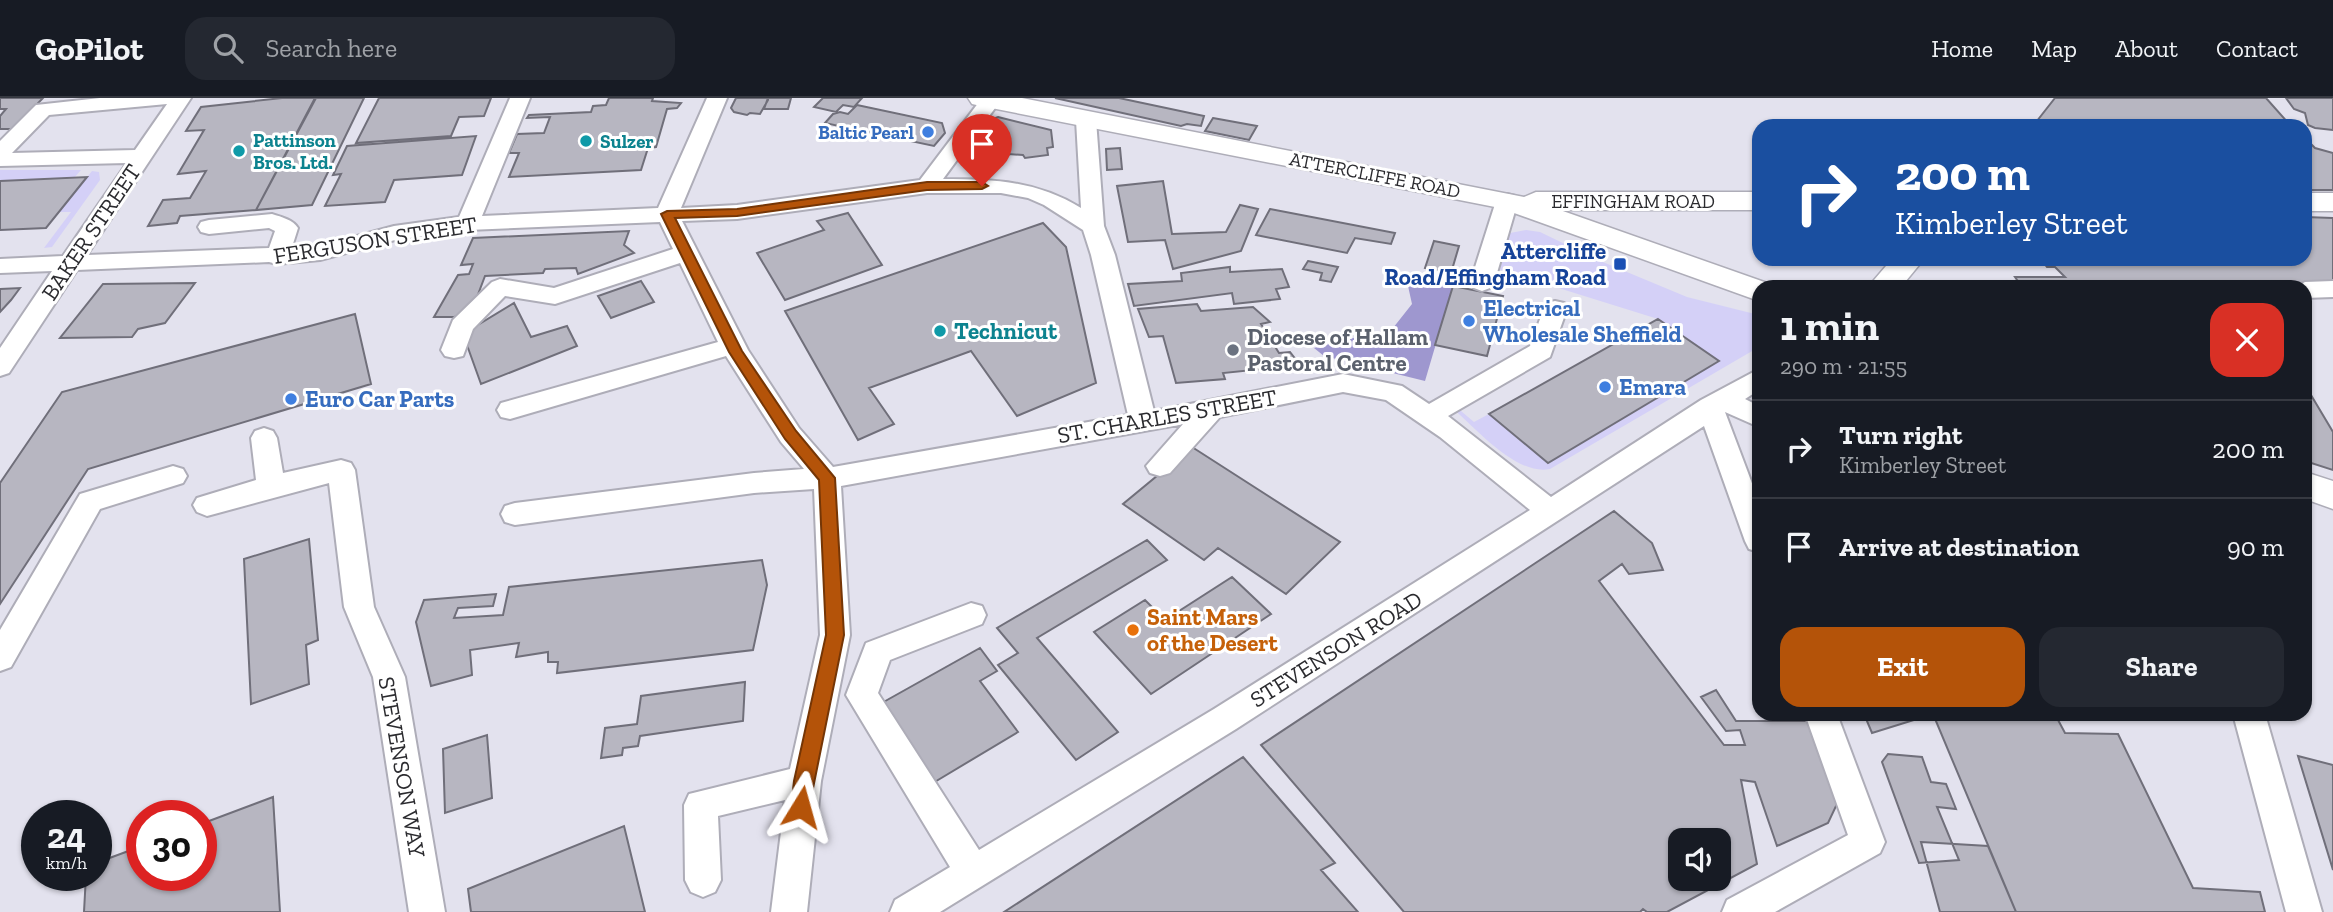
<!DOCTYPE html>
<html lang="en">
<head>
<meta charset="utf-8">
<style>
	body { margin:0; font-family:"Zilla Slab",serif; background:#242831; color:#f1f3f6; height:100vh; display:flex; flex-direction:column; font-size:26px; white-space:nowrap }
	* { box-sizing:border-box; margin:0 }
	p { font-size:23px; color:#9ea1a6 }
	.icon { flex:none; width:38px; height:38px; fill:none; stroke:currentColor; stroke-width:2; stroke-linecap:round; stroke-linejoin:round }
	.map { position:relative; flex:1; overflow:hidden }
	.panel { position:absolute; left:1752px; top:182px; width:560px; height:441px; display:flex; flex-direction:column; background:#171b24; border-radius:21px; box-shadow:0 2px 5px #0004 }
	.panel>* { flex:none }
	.hud { position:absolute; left:1752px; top:21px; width:560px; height:147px; border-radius:21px; box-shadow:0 2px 5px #0004; background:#1a4fa0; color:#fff; overflow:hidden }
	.controls { position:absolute; left:1668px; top:730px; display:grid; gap:14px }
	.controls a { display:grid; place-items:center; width:63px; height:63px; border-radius:14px; background:#171b24; box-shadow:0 2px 5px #0004; font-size:35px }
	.speed { position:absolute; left:21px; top:702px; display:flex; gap:14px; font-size:35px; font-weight:700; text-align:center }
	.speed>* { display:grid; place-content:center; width:91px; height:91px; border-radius:50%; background:#171b24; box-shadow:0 2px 5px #0004; line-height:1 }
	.speed small { font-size:18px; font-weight:400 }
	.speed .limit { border:10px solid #d22; background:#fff; color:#111 }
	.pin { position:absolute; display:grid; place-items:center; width:60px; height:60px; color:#fff; margin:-72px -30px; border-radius:50% 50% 50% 0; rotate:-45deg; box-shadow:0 0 7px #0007 }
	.pin .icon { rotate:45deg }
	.me { position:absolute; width:77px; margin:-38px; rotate:8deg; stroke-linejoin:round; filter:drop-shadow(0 0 5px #0008) }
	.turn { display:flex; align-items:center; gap:24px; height:147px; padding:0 28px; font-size:32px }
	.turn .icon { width:91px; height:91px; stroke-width:2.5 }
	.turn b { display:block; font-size:49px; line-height:60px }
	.round { display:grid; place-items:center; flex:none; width:74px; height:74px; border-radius:21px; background:#242831 }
	.overview { display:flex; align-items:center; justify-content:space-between; height:119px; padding:0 28px }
	h1 { font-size:42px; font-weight:700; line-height:52px }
	.button { display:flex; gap:14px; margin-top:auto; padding:14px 28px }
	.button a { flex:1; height:80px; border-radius:21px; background:#b45309; color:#fff; font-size:28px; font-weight:700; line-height:80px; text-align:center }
	.button a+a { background:#242831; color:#f1f3f6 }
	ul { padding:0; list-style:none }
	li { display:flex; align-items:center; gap:21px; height:98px; padding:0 28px; border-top:2px solid #363941 }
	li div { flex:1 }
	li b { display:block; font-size:26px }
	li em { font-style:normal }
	header { display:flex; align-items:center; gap:42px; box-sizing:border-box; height:98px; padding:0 35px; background:#171b24; border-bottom:2px solid #363941 }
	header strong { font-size:33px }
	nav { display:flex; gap:38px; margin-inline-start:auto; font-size:24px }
	.search { width:490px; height:63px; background:#242831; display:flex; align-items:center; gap:18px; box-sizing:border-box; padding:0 24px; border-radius:21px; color:#9ea1a6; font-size:26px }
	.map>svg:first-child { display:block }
	.green { fill:#d4d0f7 }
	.forest { fill:#9e97cf }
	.building { fill:#b7b6c1; stroke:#706f7a; stroke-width:2; fill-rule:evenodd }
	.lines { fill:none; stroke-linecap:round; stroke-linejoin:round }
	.minor-casing { stroke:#aeadb8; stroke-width:4 }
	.major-casing { stroke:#aeadb8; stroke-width:3 }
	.minor { fill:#fff; fill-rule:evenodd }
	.major { fill:#fff; fill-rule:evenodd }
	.route { fill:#b45309; stroke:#753606; stroke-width:2 }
	.shop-dot { fill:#3f7fe0; stroke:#fff; stroke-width:2.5 }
	.culture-dot { fill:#0f9aa8; stroke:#fff; stroke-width:2.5 }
	.transit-dot { fill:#1a4fb4; stroke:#fff; stroke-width:2.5 }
	.worship-dot { fill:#6b7280; stroke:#fff; stroke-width:2.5 }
	.food-dot { fill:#e8710a; stroke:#fff; stroke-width:2.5 }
	.labels { text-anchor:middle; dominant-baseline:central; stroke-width:6; stroke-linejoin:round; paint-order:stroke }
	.far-shop-label { font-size:19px; font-weight:bold; fill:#366cbe; stroke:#fff; text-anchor:end }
	.far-culture-label { font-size:19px; font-weight:bold; fill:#0d838f; stroke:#fff; text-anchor:start }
	.far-street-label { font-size:19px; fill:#2b2b2f; stroke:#fff }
	.street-label { font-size:23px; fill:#2b2b2f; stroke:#fff }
	.transit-label { font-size:23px; font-weight:bold; fill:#164399; stroke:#fff; text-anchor:end }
	.shop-label { font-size:23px; font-weight:bold; fill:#366cbe; stroke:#fff; text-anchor:start }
	.culture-label { font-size:23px; font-weight:bold; fill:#0d838f; stroke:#fff; text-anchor:start }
	.worship-label { font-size:23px; font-weight:bold; fill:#5b616d; stroke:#fff; text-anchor:start }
	.food-label { font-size:23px; font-weight:bold; fill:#c56008; stroke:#fff; text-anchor:start }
</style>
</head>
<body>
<header>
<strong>GoPilot</strong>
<div class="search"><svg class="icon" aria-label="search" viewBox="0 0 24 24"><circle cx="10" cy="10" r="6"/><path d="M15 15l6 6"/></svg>Search here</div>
<nav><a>Home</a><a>Map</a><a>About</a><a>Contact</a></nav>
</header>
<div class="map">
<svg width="2333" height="814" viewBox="0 0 2333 814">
	<rect width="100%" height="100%" fill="#e3e2ee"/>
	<path class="green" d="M0 72H81L74 80 0 83Z
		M92 73 99 74 100 82 52 149 44 150 71 114H59Z
		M1526 132 1540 134 1598 162 1687 199 1759 217V249L1550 371C1516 378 1476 330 1451 309L1455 308 1474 324 1489 316 1548 364 1719 263 1658 221 1498 171 1510 135Z"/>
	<path class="forest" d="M1406 179 1453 188 1425 283 1324 258 1314 250 1393 230 1412 206Z"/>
	<path class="building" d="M0 0H43L13 31H0V18L6 11H0Z
		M282 0H316L256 112 180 118 177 125 148 128 163 102 190 100 206 73 178 76 204 32 186 33 201 9Z
		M315 0H364L312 107 256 112Z
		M379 0H491L484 18 459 19 451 38 356 45Z
		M609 0H653L652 3 681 5 677 10 667 11 656 49 648 50 641 72 509 79 519 55H509L517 36 544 35 550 19 527 20 529 17 591 14 593 8 606 7Z
		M736 0H768V2L760 16 750 15 747 17 734 14 731 10Z
		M768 0H791L788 11H764Z
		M823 0H862L854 9 843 7 836 14 814 9Z
		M1055 0H1119L1204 18 1201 28 1187 26 1181 28Z
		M2055 0H2266L2291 28H2033Z
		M2286 0H2333V32L2315 30 2308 27 2305 15 2294 11Z
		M857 7 942 25 945 35 934 48 859 32 845 42 826 41 839 28 825 25 833 16 840 14 848 16Z
		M998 19 1051 32 1053 49 1047 50 1048 57 1025 60 1023 57 1008 56 1005 60 969 52 989 22Z
		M1213 20 1257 28 1249 42 1205 33Z
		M476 38 462 77 394 82 385 104 325 108 341 76 333 77 347 48Z
		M2305 40 2315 50 2333 55V92H2305Z
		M1120 50 1122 71 1107 72 1106 51Z
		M87 79 46 130 0 132V83Z
		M1163 83 1172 136 1226 134 1240 107 1258 111 1241 153 1173 171 1165 142 1128 144 1117 88Z
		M1270 111 1395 135 1391 146 1355 140 1347 155 1256 137Z
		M848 115 882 167 785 202 757 155 824 132 817 123Z
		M2305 119 2333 120V184L2173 189H2022L2015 179H2065L2055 169H2047L2041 161H2305Z
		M1043 125 1066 149 1096 285 1017 318 971 253 869 290 894 326 858 342 785 213Z
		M629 133 624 147 634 155 578 176 576 170 545 171 543 175 485 178 471 215 454 219H434L458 177 469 176 473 166 461 167 473 140Z
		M1434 143 1459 148 1451 175 1425 170Z
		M1308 163 1338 169 1331 184 1320 182 1322 175 1303 171Z
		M1230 169V174L1282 171 1289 189 1276 191 1280 201 1234 206 1232 195 1134 208 1128 186 1182 183 1181 175Z
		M641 183 654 204 611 220 598 198Z
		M195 185 165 225 138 231 132 239 60 240 103 186Z
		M1453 188 1503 198 1487 258 1435 247Z
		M20 190 11 202 0 214V191Z
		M514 205 531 239 567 228 577 248 481 286 463 236Z
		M1197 206 1201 213 1253 209 1270 224 1261 226 1279 255 1290 254 1300 267 1223 275 1225 281 1176 285 1163 238 1149 239 1138 211Z
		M355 216 371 286 88 371 0 506V385L62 294Z
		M1658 221 1719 263 1548 365 1489 316Z
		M2305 287 2333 334V372L2305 363Z
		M1192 349 1340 444 1286 496 1218 450 1204 462 1123 406Z
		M1614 413 1652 445 1663 472 1629 476 1622 466 1599 483 1724 647H1745L1740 632 1726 633 1701 599 1716 592 1736 623H1807L1837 706 1828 725 1777 748 1755 684 1741 682 1757 766 1667 814H1647L1643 811 1640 814H1404L1261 647ZM1680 742H1718V780H1680Z
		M309 441 318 542 306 547 309 586 251 606 244 461Z
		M1147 442 1167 462 1037 540 1118 634 1076 662 998 567 1018 555 997 530Z
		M762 462 767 487 753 552 557 575 558 564H548V554L516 559 519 545 470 552 472 577 431 588 416 524 424 502 496 496 493 508 458 510 454 520 503 517 509 489Z
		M1232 479 1271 516 1151 596 1094 534 1145 502 1165 522Z
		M980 550 997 573 980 583 1018 634 933 685 880 606Z
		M745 584 743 623 640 638 638 648 623 650 622 657 601 660 605 630 637 626 641 598Z
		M1864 616H2055L2057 620 1933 616 1872 635Z
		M1933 616 2057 620 2065 635 2118 636 2193 790 2260 794 2265 814H2016Z
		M487 637 492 700 445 715 443 651Z
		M1888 656 1922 659 1931 684 1946 686 1956 711 1937 709 1959 762 1919 765 1882 664Z
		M2298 658 2333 667V772Z
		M1243 659 1335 765 1321 772 1358 814H1004Z
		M273 699 280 814H84L86 777H96V765L142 748V777H201V726Z
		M624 728 645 814H471L468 791Z
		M1921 744 1988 748 2016 814H1940Z"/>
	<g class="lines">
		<defs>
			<path id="minor" d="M100 0H191L87 157 269 150 275 133 269 130 209 136 201 134 198 129 201 124 209 122 272 116C282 119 293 122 298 130L292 149 320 148 394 128 459 119 510 0H530L482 118 658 110 707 0H727L681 110 737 107 920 82 982 0H1000L998 6 943 81C994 81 1037 83 1081 110L1076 22 1079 18H1093L1096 22 1104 128 1115 157 1154 313 1343 276 1402 288 1429 306 1530 248 1546 205 1555 203 1564 205 1567 211 1550 259 1448 318 1551 399 1701 302 1759 271V292L1745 301 1759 308V329L1725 314 1759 404V454L1749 451 1745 443 1704 328 1236 631 940 814H890L895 802 950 769 846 597 866 545 971 505 982 508 986 517 982 526 890 562 878 595 979 752 1214 611 1530 412 1440 339 1386 302 1343 294 1220 319 1170 375 1160 378 1150 375 1146 368 1183 326 841 388 850 537 821 683 807 814H771L785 702 718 718 721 782 715 794 703 799 691 794 685 782 684 707 689 696 790 671 820 537 814 391 754 395 515 427 505 424 501 416 505 408 515 405 754 375 804 371 781 344 726 258 510 321 501 319 497 312 501 305 718 244 680 165 555 206 505 198 473 231 463 258 454 260 445 258 441 252 453 222 492 184 500 181 554 190 673 151 660 124 468 132 395 142 320 162 277 166 269 164 77 172 9 275 0 278V250L52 173 0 175V161L63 158 127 65 0 68V43L36 7ZM167 6 135 52 12 55 49 17ZM927 95H1001L1028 100 1044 107 1083 132 1091 157 1128 317 833 369 799 330 748 252 682 123 737 121Z
				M1507 96 1515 98 1518 103 1494 185 1490 190 1482 193 1474 190 1470 185 1496 103 1499 98Z
				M2333 183V199L2305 200V189H2295L2305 184Z
				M264 330 273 333 277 340 283 375 341 362 351 365 355 372 374 509 405 579 445 814H409L373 579 344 509 329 385 207 418 197 414 193 407 197 400 256 382 251 340 255 333Z
				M173 368 183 371 187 378 183 385 100 411 11 569 0 573V532L80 396Z
				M1805 616H1837L1885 744 1880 755 1775 814H1722L1727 802 1848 737Z
				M2233 616H2265L2322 814H2286Z"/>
			<path id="major" d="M968 0H1022L1524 99 1536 94H1759V112H1560L1770 186 1772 189H1759V203L1500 110 981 8 972 6Z
				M2305 95H2333V113H2305Z
				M1892 161H1924L1901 189H1868Z
				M2305 374 2333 383V411L2305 401Z"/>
		</defs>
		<use href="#minor" class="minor-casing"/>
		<use href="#major" class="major-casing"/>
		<use href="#minor" class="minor"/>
		<use href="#major" class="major"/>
	</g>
	<path class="route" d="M927 84H982L988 88 982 91 927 92 737 118 675 120 742 253 796 333 835 380 844 537 808 715 801 718 794 715 791 709 794 683 826 537 819 382 785 341 729 254 661 116 667 113 737 111Z"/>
	<g class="shop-dot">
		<circle cx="928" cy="34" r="7"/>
		<circle cx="1469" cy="223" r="7"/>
		<circle cx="1605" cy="289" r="7"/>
		<circle cx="291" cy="301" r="7"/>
	</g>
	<g class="culture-dot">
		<circle cx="586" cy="43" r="7"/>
		<circle cx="239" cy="53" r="7"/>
		<circle cx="940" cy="233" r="7"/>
	</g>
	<rect class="transit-dot" x="1613" y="159" width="14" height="14" rx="3.5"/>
	<circle class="worship-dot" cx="1233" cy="252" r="7"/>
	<circle class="food-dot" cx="1133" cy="532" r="7"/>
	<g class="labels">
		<g class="far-shop-label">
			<text x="914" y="34">Baltic Pearl</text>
		</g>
		<g class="far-culture-label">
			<text x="253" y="42">Pattinson<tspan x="253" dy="22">Bros. Ltd.</tspan></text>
			<text x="600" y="43">Sulzer</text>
		</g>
		<g class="far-street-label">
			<text transform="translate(1375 77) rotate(11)">ATTERCLIFFE ROAD</text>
			<text x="1633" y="103">EFFINGHAM ROAD</text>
		</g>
		<g class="street-label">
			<text transform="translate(91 134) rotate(-56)">BAKER STREET</text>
			<text transform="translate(375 142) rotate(-9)">FERGUSON STREET</text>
			<text transform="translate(1167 318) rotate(-10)">ST. CHARLES STREET</text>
			<text transform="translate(1336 551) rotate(-32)">STEVENSON ROAD</text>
			<text transform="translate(402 669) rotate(80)">STEVENSON WAY</text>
		</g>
		<g class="transit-label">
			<text x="1606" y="153">Attercliffe<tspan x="1606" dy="26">Road/Effingham Road</tspan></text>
		</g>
		<g class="shop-label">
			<text x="1483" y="210">Electrical<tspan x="1483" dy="26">Wholesale Sheffield</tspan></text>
			<text x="1619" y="289">Emara</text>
			<text x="305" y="301">Euro Car Parts</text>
		</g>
		<g class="culture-label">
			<text x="954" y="233">Technicut</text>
		</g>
		<g class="worship-label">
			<text x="1247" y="239">Diocese of Hallam<tspan x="1247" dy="26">Pastoral Centre</tspan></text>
		</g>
		<g class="food-label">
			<text x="1147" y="519">Saint Mars<tspan x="1147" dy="26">of the Desert</tspan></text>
		</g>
	</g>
</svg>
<div class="controls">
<a><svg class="icon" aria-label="sound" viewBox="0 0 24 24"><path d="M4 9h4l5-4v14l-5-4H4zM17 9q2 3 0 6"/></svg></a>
</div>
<div class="speed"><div>24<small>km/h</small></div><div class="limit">30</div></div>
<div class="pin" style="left:982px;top:88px;background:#d93025"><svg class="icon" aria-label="arrive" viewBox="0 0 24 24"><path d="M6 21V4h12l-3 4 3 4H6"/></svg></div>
<svg class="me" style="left:801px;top:709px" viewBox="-20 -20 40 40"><path d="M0-17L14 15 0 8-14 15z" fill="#b45309" stroke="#fff" stroke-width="4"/></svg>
<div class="hud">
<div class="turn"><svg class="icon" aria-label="right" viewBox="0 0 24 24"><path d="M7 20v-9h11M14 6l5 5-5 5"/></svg><div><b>200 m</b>Kimberley Street</div></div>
</div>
<section class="panel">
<div class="overview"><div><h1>1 min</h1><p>290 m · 21:55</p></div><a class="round" style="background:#d93025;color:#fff"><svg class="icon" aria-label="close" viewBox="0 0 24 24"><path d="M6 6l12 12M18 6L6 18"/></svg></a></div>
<ul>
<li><svg class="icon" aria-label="right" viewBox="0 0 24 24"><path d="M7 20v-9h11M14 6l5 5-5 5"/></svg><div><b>Turn right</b><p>Kimberley Street</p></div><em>200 m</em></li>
<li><svg class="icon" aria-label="arrive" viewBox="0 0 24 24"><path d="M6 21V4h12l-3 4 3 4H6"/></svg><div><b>Arrive at destination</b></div><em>90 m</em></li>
</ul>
<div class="button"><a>Exit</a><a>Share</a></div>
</section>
</div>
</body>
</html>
